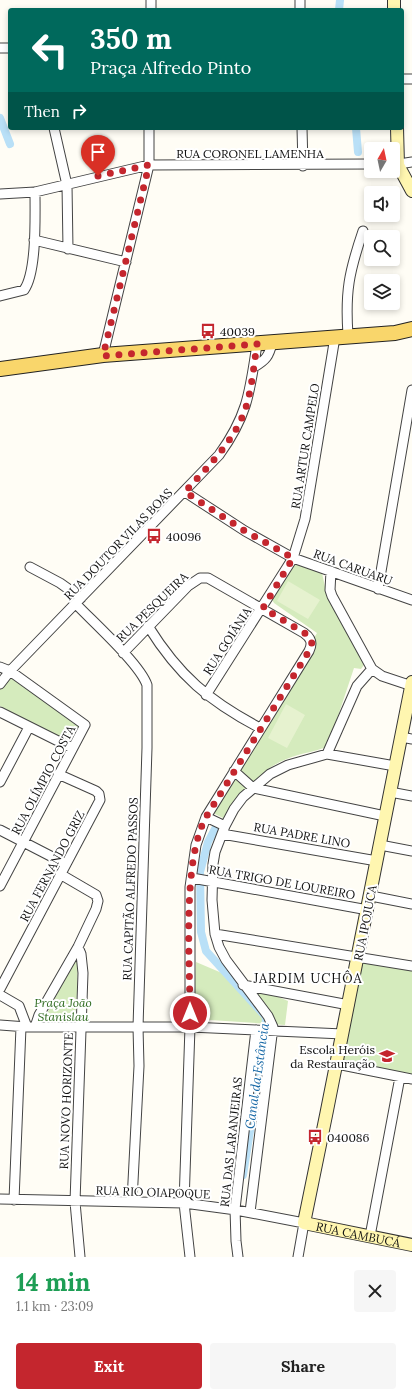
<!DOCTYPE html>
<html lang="en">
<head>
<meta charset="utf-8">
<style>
	body { margin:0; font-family:Lora,serif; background:#f6f6f6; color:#222; height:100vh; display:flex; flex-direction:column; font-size:15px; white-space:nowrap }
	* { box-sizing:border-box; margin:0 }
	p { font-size:13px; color:#767676 }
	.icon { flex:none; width:22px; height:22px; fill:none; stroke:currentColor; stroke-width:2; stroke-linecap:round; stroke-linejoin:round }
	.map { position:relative; height:1257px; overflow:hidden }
	.drawer { display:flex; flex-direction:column; background:#fff; flex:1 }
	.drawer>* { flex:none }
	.top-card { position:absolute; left:8px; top:8px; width:396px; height:122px; border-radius:4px; box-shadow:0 2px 6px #0003; background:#00695c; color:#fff; overflow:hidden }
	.needle { width:26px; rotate:9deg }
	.buttons { position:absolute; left:364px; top:142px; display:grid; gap:8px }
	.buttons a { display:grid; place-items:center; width:36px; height:36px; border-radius:4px; background:#fff; box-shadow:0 2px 6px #0003; font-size:20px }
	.pin { position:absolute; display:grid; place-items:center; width:34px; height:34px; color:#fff; margin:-41px -17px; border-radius:50% 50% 50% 0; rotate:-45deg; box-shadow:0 0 4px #0007 }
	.pin .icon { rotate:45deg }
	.me { position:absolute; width:44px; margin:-22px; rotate:0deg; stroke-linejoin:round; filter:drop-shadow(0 0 3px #0008) }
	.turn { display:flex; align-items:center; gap:14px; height:84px; padding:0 16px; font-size:18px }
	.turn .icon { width:52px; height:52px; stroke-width:2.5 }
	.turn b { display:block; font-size:28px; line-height:34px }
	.then { display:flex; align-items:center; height:38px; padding:0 16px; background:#0003; gap:8px; font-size:15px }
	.round { display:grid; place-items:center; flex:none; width:42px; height:42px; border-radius:4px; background:#f6f6f6 }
	.summary { display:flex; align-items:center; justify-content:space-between; height:68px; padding:0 16px }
	h1 { font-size:24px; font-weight:700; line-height:30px; color:#1e9e55 }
	.button { display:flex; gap:8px; margin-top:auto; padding:8px 16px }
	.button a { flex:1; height:46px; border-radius:4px; background:#c4262e; color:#fff; font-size:16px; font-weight:700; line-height:46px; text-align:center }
	.button a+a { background:#f6f6f6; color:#222 }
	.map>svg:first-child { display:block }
	.green { fill:#d5ebbd }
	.pitch { fill:#e6f2cf }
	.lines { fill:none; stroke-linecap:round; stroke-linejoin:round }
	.canal { stroke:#b9e0f7; stroke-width:8 }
	.minor-casing { stroke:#444; stroke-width:11 }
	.secondary-casing { stroke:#333; stroke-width:14 }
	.primary-casing { stroke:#222; stroke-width:16 }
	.minor { stroke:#fff; stroke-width:9 }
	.secondary { stroke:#fff6b0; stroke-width:12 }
	.primary { stroke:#f9d66b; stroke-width:14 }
	.route { stroke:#c4262e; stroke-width:7; stroke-dasharray:0 12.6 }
	.labels { text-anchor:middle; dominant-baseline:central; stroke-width:4; stroke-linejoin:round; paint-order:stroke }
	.street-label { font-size:12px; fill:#111; stroke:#fff }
	.poi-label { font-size:12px; fill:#111; stroke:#fff; text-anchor:start }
	.park-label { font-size:12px; font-style:italic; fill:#2f6b1f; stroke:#fff }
	.neighbourhood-label { font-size:13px; letter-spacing:1px; fill:#111; stroke:#fff }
	.water-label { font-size:13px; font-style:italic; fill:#1768a6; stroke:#fff }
</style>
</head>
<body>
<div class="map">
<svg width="412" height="1257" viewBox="0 0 412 1257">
	<rect width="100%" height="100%" fill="#fffdf5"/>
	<path class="green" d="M295 563 322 573 327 596 363 657 364 665 361 669 354 668 328 746C318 751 308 752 298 755 256 768 251 787 231 822L207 810 317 633 274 603 271 598Z
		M9 676 13 677 83 724 71 744 0 706V689Z
		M76 959 78 961 76 1021 72 1024 42 1023 74 960Z
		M361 961 412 970V1076L341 1062Z
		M196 962 288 1001 285 1025 195 1019 193 1017Z"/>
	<path class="pitch" d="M288 581 320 600 308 619 277 601Z
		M286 704 305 715 287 748 268 738Z"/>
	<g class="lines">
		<path class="canal" d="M339 10 340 0
			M0 118 10 144
			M356 128 358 152
			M217 825 208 842 200 872 201 932 206 951 266 1017 265 1037 243 1175"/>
		<defs>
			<path id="minor" d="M151 10V0
				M300 10V0
				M0 48H10
				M402 79H412
				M54 128 67 185 68 249
				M302 128 303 166
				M393 165 412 162
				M0 194 35 192 149 165 371 164
				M34 240 126 262
				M0 296 24 290C37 272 35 215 35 192
				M348 335C345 292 349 272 363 231
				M103 355 149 165V128
				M254 367C266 360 269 356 272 343
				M185 492 245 531 293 558 412 600
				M30 567 60 583 81 598
				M331 571 330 590 332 596 372 669 382 676 412 686
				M378 589 412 390
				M76 604C92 621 140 664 147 685V748L138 1027 139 1066 132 1201
				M148 626C179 676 209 701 260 728
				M123 653 188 586 200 578H208L304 633C311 638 313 643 309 651L206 817 196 845 190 887V1027L184 1203 190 1257
				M0 667 10 671 85 725 0 886
				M0 684 10 671 219 455C248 415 250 391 257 344
				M206 695 293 558 305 519 335 337
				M0 712 72 748
				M401 737 412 739
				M327 754 357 686 372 669
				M234 771 253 788 385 816
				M0 782 29 727
				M390 792 412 796
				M206 817 225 826
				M0 830 66 864
				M222 834 377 861
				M380 845 412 851
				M192 878 368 910
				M371 896 412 904
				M215 934 412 966
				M78 947 81 954 83 973 75 1202 80 1257
				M243 985 349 1005
				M0 989 100 800 99 794 96 791 58 774
				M0 995 19 1006 27 1027
				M0 1025 27 1027H190L343 1034
				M35 1027 39 1015 78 947 96 909 98 901 96 895 60 874
				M337 1064 412 1079
				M0 1199 184 1203 236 1210 304 1223 298 1257
				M14 1200 21 1027
				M250 1212 273 1027 268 1016 226 960 219 947 215 934 212 900 213 864 215 852 225 826 234 809 243 797 270 774 288 765 327 754 395 766
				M370 1236 400 1077
				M238 1257 236 1241 235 1209 256 1030"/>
			<g id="secondary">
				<path d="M394 0V10"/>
				<path d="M397 128 398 165 412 191"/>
				<path id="s1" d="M412 682C377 863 341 1043 304 1223L412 1245"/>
			</g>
			<path id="primary" d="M0 369 103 355 395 333 412 329"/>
		</defs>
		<use href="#minor" class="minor-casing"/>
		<use href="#secondary" class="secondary-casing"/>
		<use href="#primary" class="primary-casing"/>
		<use href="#minor" class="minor"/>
		<use href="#secondary" class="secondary"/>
		<use href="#primary" class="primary"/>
	</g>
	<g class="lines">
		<path class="route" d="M98 176 149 165 103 356 257 344C254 365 252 387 246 407 235 441 208 466 185 492L245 531 293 558 263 608 308 635 312 642 309 651 206 817C182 861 190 961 190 1013"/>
	</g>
	<defs>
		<symbol id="bus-bare" viewBox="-9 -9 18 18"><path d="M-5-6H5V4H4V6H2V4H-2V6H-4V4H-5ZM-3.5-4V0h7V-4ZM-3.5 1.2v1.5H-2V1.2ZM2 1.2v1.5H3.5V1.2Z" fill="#c4262e" stroke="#fff" stroke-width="2.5" paint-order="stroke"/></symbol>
		<symbol id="school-bare" viewBox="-9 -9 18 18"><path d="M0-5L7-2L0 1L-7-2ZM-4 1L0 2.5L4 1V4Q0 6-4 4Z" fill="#c4262e" stroke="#fff" stroke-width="2.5" paint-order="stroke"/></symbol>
	</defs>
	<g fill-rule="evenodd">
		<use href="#bus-bare" x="197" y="320" width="22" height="22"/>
		<use href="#bus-bare" x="143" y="525" width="22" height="22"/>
		<use href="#school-bare" x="376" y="1045" width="22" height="22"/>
		<use href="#bus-bare" x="304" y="1126" width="22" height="22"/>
	</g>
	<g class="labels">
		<g class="street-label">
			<text x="250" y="153">RUA CORONEL LAMENHA</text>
			<text transform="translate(305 446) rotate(-81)">RUA ARTUR CAMPELO</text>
			<text transform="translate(118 544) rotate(-46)">RUA DOUTOR VILAS BOAS</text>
			<text transform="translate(353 567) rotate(20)">RUA CARUARU</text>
			<text transform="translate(152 607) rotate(-44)">RUA PESQUEIRA</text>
			<text transform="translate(227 641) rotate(-57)">RUA GOIÂNIA</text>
			<text transform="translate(43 780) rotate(-62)">RUA OLÍMPIO COSTA</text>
			<text transform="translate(302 835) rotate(10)">RUA PADRE LINO</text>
			<text transform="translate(52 866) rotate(-62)">RUA FERNANDO GRIZ</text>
			<text transform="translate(282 882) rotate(10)">RUA TRIGO DE LOUREIRO</text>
			<text transform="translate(130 889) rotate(-88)">RUA CAPITÃO ALFREDO PASSOS</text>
			<text transform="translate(365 923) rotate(-79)">RUA IPOJUCA</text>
			<text transform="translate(66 1101) rotate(-88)">RUA NOVO HORIZONTE</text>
			<text transform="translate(231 1142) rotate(-84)">RUA DAS LARANJEIRAS</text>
			<text transform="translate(153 1192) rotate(2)">RUA RIO OIAPOQUE</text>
			<text stroke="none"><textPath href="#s1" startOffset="607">RUA CAMBUCÁ</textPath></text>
		</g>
		<g class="poi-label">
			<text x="220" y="331">40039</text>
			<text x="166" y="536">40096</text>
			<text x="375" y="1049" text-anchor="end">Escola Heróis<tspan x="375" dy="14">da Restauração</tspan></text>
			<text x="327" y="1137">040086</text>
		</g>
		<g class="park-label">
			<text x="63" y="1002">Praça João<tspan x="63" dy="14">Stanislau</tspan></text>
		</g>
		<g class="neighbourhood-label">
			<text x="308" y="978">JARDIM UCHÔA</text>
		</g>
		<g class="water-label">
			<text transform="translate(257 1076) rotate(-82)">Canal da Estância</text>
		</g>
	</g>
</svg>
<div class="buttons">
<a><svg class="needle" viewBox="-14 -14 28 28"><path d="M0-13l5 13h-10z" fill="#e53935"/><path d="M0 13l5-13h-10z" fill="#767676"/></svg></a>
<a><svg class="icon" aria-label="sound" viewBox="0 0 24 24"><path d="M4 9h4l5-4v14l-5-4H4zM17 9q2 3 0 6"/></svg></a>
<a><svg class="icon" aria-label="search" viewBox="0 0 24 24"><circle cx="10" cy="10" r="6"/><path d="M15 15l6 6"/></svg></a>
<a><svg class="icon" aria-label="layers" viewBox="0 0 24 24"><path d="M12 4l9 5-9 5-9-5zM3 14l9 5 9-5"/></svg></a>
</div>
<div class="pin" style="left:98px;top:176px;background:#d93025"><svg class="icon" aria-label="arrive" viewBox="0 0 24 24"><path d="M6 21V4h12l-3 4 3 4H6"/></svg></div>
<svg class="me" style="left:190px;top:1013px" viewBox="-20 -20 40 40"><circle r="17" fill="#c4262e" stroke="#fff" stroke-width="3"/><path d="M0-11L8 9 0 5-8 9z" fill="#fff"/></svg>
<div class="top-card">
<div class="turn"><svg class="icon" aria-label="left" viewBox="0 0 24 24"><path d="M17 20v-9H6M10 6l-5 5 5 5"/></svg><div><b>350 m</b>Praça Alfredo Pinto</div></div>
<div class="then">Then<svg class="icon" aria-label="right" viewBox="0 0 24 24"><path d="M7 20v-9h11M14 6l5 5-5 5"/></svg></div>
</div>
</div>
<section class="drawer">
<div class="summary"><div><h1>14 min</h1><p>1.1 km · 23:09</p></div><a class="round"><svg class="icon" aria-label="close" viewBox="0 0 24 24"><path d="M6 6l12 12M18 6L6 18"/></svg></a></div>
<div class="button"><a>Exit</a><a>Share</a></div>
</section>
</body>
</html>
